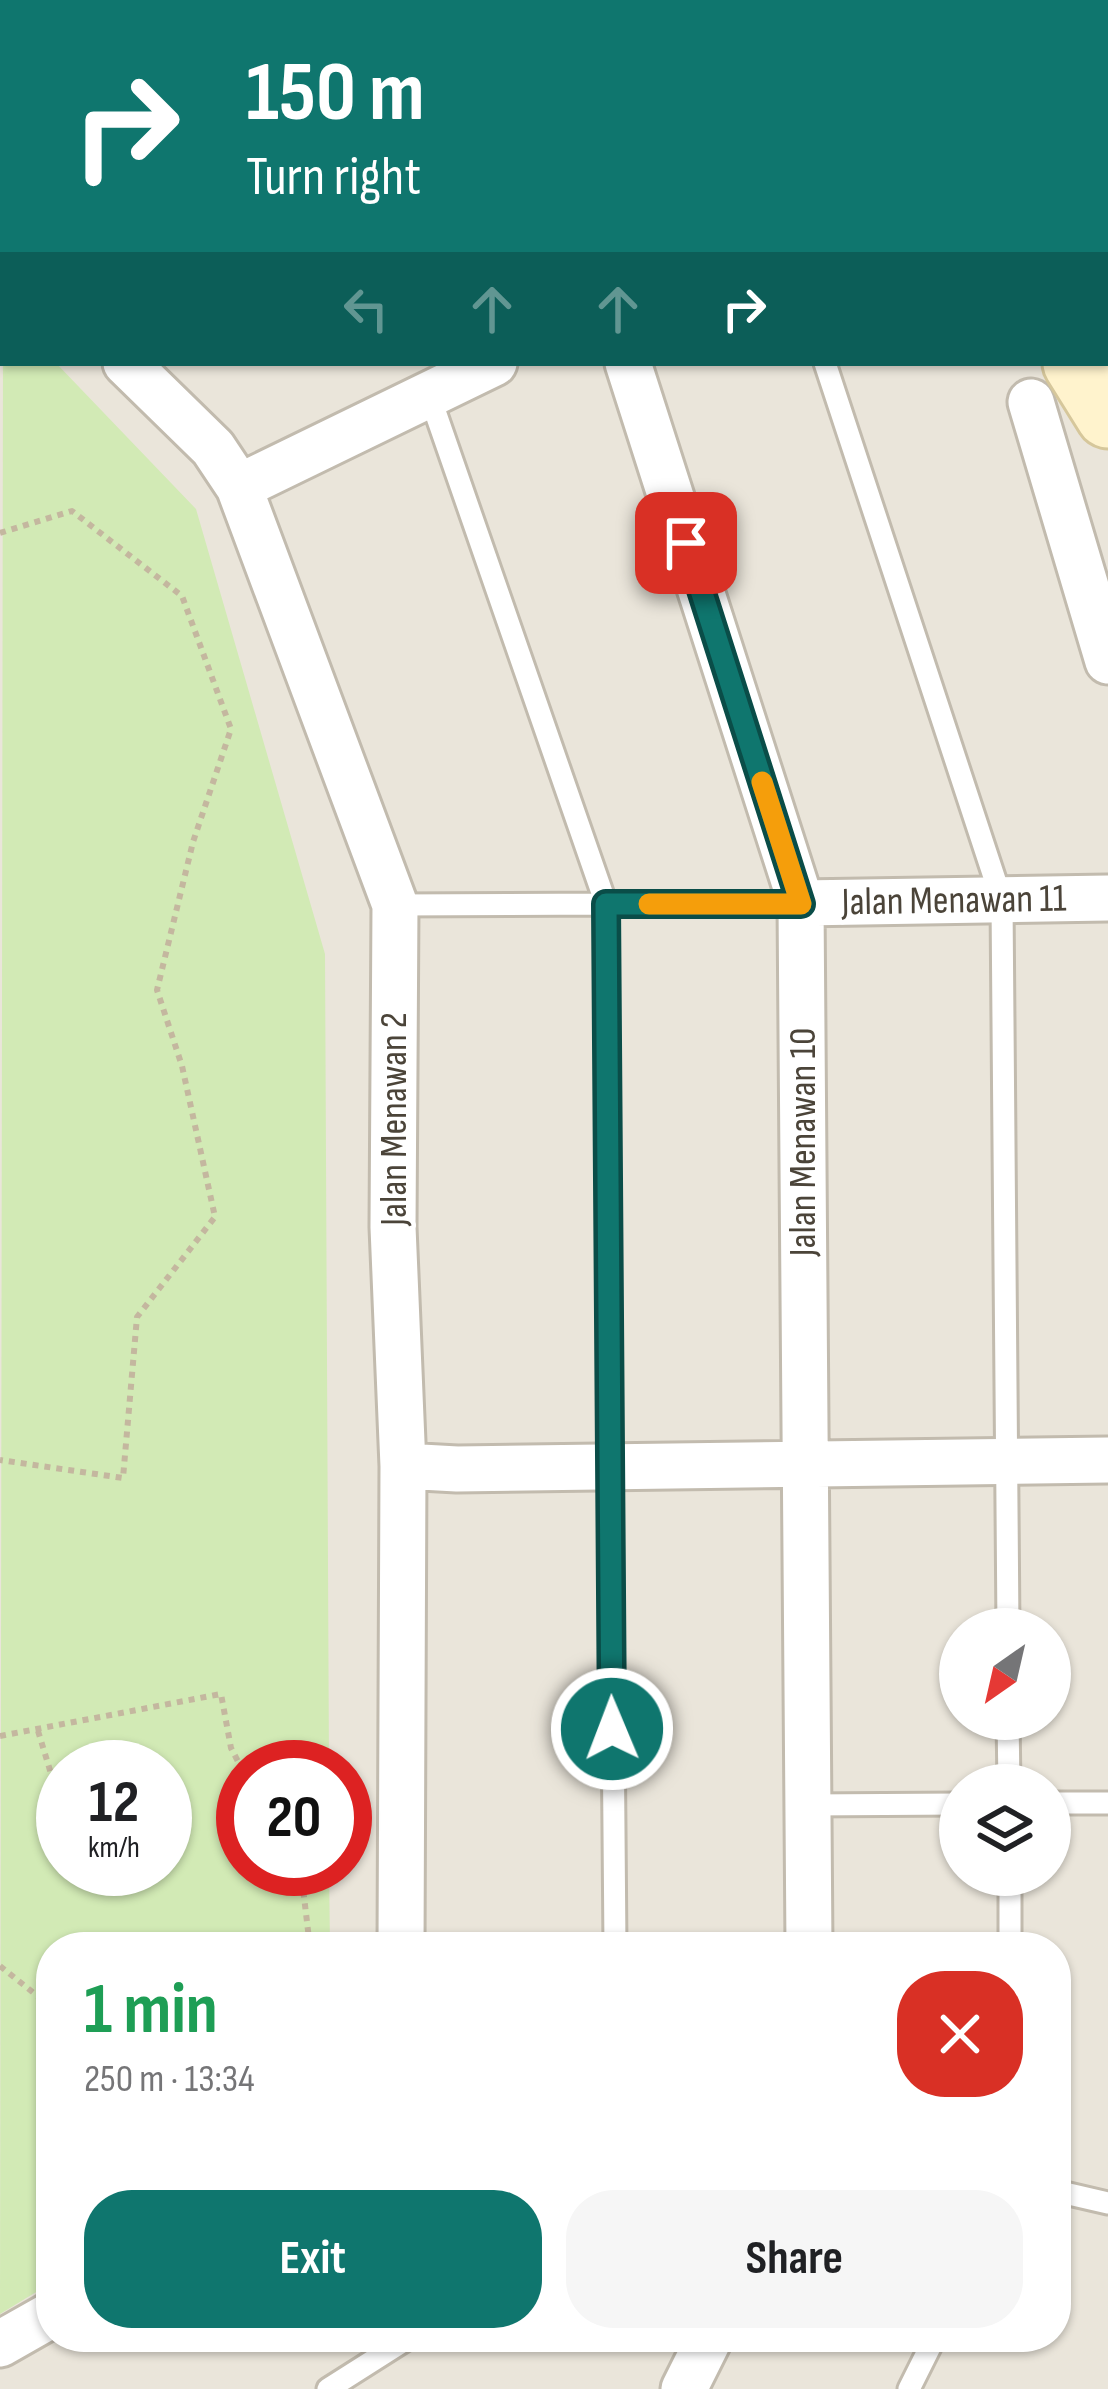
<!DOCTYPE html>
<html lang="en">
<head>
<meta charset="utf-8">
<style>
	body { margin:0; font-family:"Sofia Sans Condensed",sans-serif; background:#f6f6f6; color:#202124; height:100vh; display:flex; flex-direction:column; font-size:45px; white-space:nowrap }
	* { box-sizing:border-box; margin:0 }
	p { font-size:39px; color:#757577 }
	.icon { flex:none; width:66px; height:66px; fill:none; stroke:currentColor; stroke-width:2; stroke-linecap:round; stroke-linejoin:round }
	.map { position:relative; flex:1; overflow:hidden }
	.side { position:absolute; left:36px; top:1932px; width:1035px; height:420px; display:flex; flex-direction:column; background:#fff; border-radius:48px; box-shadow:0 3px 9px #0004 }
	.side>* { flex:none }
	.top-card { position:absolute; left:0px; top:0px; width:1110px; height:366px; box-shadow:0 3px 9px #0004; background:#0f766e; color:#fff; overflow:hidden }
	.needle { width:78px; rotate:214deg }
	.buttons { position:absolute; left:939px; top:1608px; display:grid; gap:24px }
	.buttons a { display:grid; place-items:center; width:132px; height:132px; border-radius:50%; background:#fff; box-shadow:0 3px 9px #0004; font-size:60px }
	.speed { position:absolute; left:36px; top:1740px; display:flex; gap:24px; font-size:60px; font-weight:700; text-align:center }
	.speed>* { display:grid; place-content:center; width:156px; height:156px; border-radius:50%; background:#fff; box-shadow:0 3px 9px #0004; line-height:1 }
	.speed small { font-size:30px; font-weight:400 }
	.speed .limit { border:18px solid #d22; background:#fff; color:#111 }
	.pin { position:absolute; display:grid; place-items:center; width:102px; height:102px; color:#fff; margin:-51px; border-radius:24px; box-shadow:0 6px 18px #0006 }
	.me { position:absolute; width:132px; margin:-66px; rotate:359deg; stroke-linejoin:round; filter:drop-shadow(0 0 9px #0008) }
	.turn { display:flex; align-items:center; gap:42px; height:252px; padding:0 48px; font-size:54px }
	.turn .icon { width:156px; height:156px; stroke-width:2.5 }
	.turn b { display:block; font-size:84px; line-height:102px }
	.lanes { display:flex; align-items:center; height:114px; padding:0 48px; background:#0003; justify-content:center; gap:60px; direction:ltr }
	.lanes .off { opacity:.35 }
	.round { display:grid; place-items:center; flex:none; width:126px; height:126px; border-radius:48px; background:#f6f6f6 }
	.headline { display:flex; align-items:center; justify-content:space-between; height:204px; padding:0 48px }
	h1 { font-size:72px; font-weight:700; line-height:90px; color:#1e9e55 }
	.primary-button { display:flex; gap:24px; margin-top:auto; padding:24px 48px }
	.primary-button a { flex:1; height:138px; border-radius:48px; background:#0f766e; color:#fff; font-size:48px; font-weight:700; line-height:138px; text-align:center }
	.primary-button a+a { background:#f6f6f6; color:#202124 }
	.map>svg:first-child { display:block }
	.residential { fill:#eae5da; fill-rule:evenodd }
	.green { fill:#d2eab5; fill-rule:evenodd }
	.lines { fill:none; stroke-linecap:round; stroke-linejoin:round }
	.lane-casing { stroke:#c2bbae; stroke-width:27 }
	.street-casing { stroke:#c2bbae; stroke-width:51 }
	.secondary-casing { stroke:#d6c79b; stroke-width:69 }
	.path { stroke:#c4b79f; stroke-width:6; stroke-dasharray:6 6; stroke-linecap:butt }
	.lane { stroke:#fff; stroke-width:21 }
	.street { stroke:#fff; stroke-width:45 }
	.secondary { stroke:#fff3cd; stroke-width:63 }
	.route-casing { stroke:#0a4d48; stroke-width:30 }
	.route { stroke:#0f766e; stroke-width:21 }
	.slow { stroke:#f59e0b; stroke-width:21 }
	.labels { text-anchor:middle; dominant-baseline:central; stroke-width:9; stroke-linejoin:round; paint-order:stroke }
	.street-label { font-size:39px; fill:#4b4439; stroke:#fff }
</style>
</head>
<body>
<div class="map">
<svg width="1108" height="2389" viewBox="0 0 1108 2389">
	<rect width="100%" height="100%" fill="#f6f3ec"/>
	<path class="residential" d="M0 0H1108V2389H0ZM3 3H1107V363H3ZM960 1629H1050V1719H960ZM63 1767H165V1869H63ZM243 1767H345V1869H243ZM960 1785H1050V1875H960ZM51 1947H1056V2337H51Z"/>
	<path class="green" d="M3 345V363H56L196 509 325 954 329 1767H243V1869H329L330 1947H51V2283L0 2314ZM63 1767H165V1869H63Z"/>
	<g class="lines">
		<defs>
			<path id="lane" d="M825 363 1002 901 1008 1629
				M429 394 606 904 615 1947
				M395 905 801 903
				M1008 1719 1009 1785
				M1050 1803H1108
				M808 1805 960 1804
				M1010 1875V1947
				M1056 2191 1108 2203
				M328 2389 410 2337
				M909 2389 935 2337"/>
			<path id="street" d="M13 0 17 3
				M207 3 210 0
				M1107 51 1108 50
				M0 236 3 232
				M126 363 213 448 239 487 395 905 393 1227 403 1466 401 1947
				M628 363 801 903 809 1947
				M1031 402 1108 661
				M239 487 494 363
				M801 903 1108 898
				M403 1466 457 1469 1108 1460
				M0 2344 51 2315
				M684 2389 710 2337"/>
			<path id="secondary" d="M703 0 706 3
				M814 0 817 3
				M1107 281 1108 282
				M1075 363 1108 416"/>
		</defs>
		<use href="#lane" class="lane-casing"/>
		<use href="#street" class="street-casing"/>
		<use href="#secondary" class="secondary-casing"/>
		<path class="path" d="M0 533 72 511 182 596 231 729 193 842 157 990 182 1066 215 1217 137 1317 123 1478 0 1460
			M38 1731 63 1813
			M0 1736 221 1694 231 1748 243 1771
			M80 1869 83 1877
			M296 1869 302 1880 310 1947
			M0 1966 40 1998 44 2077 51 2081"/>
		<use href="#lane" class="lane"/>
		<use href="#street" class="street"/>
		<use href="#secondary" class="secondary"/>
	</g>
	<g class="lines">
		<defs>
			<path id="route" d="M612 1729 606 904H801L686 543"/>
		</defs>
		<use href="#route" class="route-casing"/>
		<use href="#route" class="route"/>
		<path class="slow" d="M649 904H801L762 782"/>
	</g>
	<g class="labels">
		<g class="street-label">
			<text transform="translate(954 901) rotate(-1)">Jalan Menawan 11</text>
			<text transform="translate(394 1119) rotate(-90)">Jalan Menawan 2</text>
			<text transform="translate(803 1142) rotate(-90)">Jalan Menawan 10</text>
		</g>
	</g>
</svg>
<div class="buttons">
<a><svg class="needle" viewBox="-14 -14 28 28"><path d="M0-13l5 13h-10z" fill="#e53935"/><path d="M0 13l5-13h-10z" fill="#757577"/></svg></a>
<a><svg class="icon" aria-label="layers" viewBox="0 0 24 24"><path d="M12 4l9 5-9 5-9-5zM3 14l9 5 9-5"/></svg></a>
</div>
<div class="speed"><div>12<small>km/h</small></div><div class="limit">20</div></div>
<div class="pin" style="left:686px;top:543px;background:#d93025"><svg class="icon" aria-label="arrive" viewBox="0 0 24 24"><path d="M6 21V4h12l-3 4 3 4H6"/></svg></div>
<svg class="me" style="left:612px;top:1729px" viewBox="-20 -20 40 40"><circle r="17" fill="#0f766e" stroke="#fff" stroke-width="3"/><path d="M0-11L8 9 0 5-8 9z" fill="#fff"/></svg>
<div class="top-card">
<div class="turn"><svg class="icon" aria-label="right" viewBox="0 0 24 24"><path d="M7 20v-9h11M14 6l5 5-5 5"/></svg><div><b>150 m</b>Turn right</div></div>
<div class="lanes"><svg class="icon off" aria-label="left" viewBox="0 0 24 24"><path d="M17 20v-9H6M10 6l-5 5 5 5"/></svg><svg class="icon off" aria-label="ahead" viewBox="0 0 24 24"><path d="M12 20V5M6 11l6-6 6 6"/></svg><svg class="icon off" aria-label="ahead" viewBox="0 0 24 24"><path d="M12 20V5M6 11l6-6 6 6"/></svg><svg class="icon" aria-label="right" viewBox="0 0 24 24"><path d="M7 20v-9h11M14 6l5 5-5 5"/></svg></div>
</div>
<section class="side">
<div class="headline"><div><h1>1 min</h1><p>250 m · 13:34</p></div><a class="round" style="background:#d93025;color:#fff"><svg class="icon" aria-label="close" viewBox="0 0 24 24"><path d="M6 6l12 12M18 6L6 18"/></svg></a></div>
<div class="primary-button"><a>Exit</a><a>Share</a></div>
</section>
</div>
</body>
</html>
